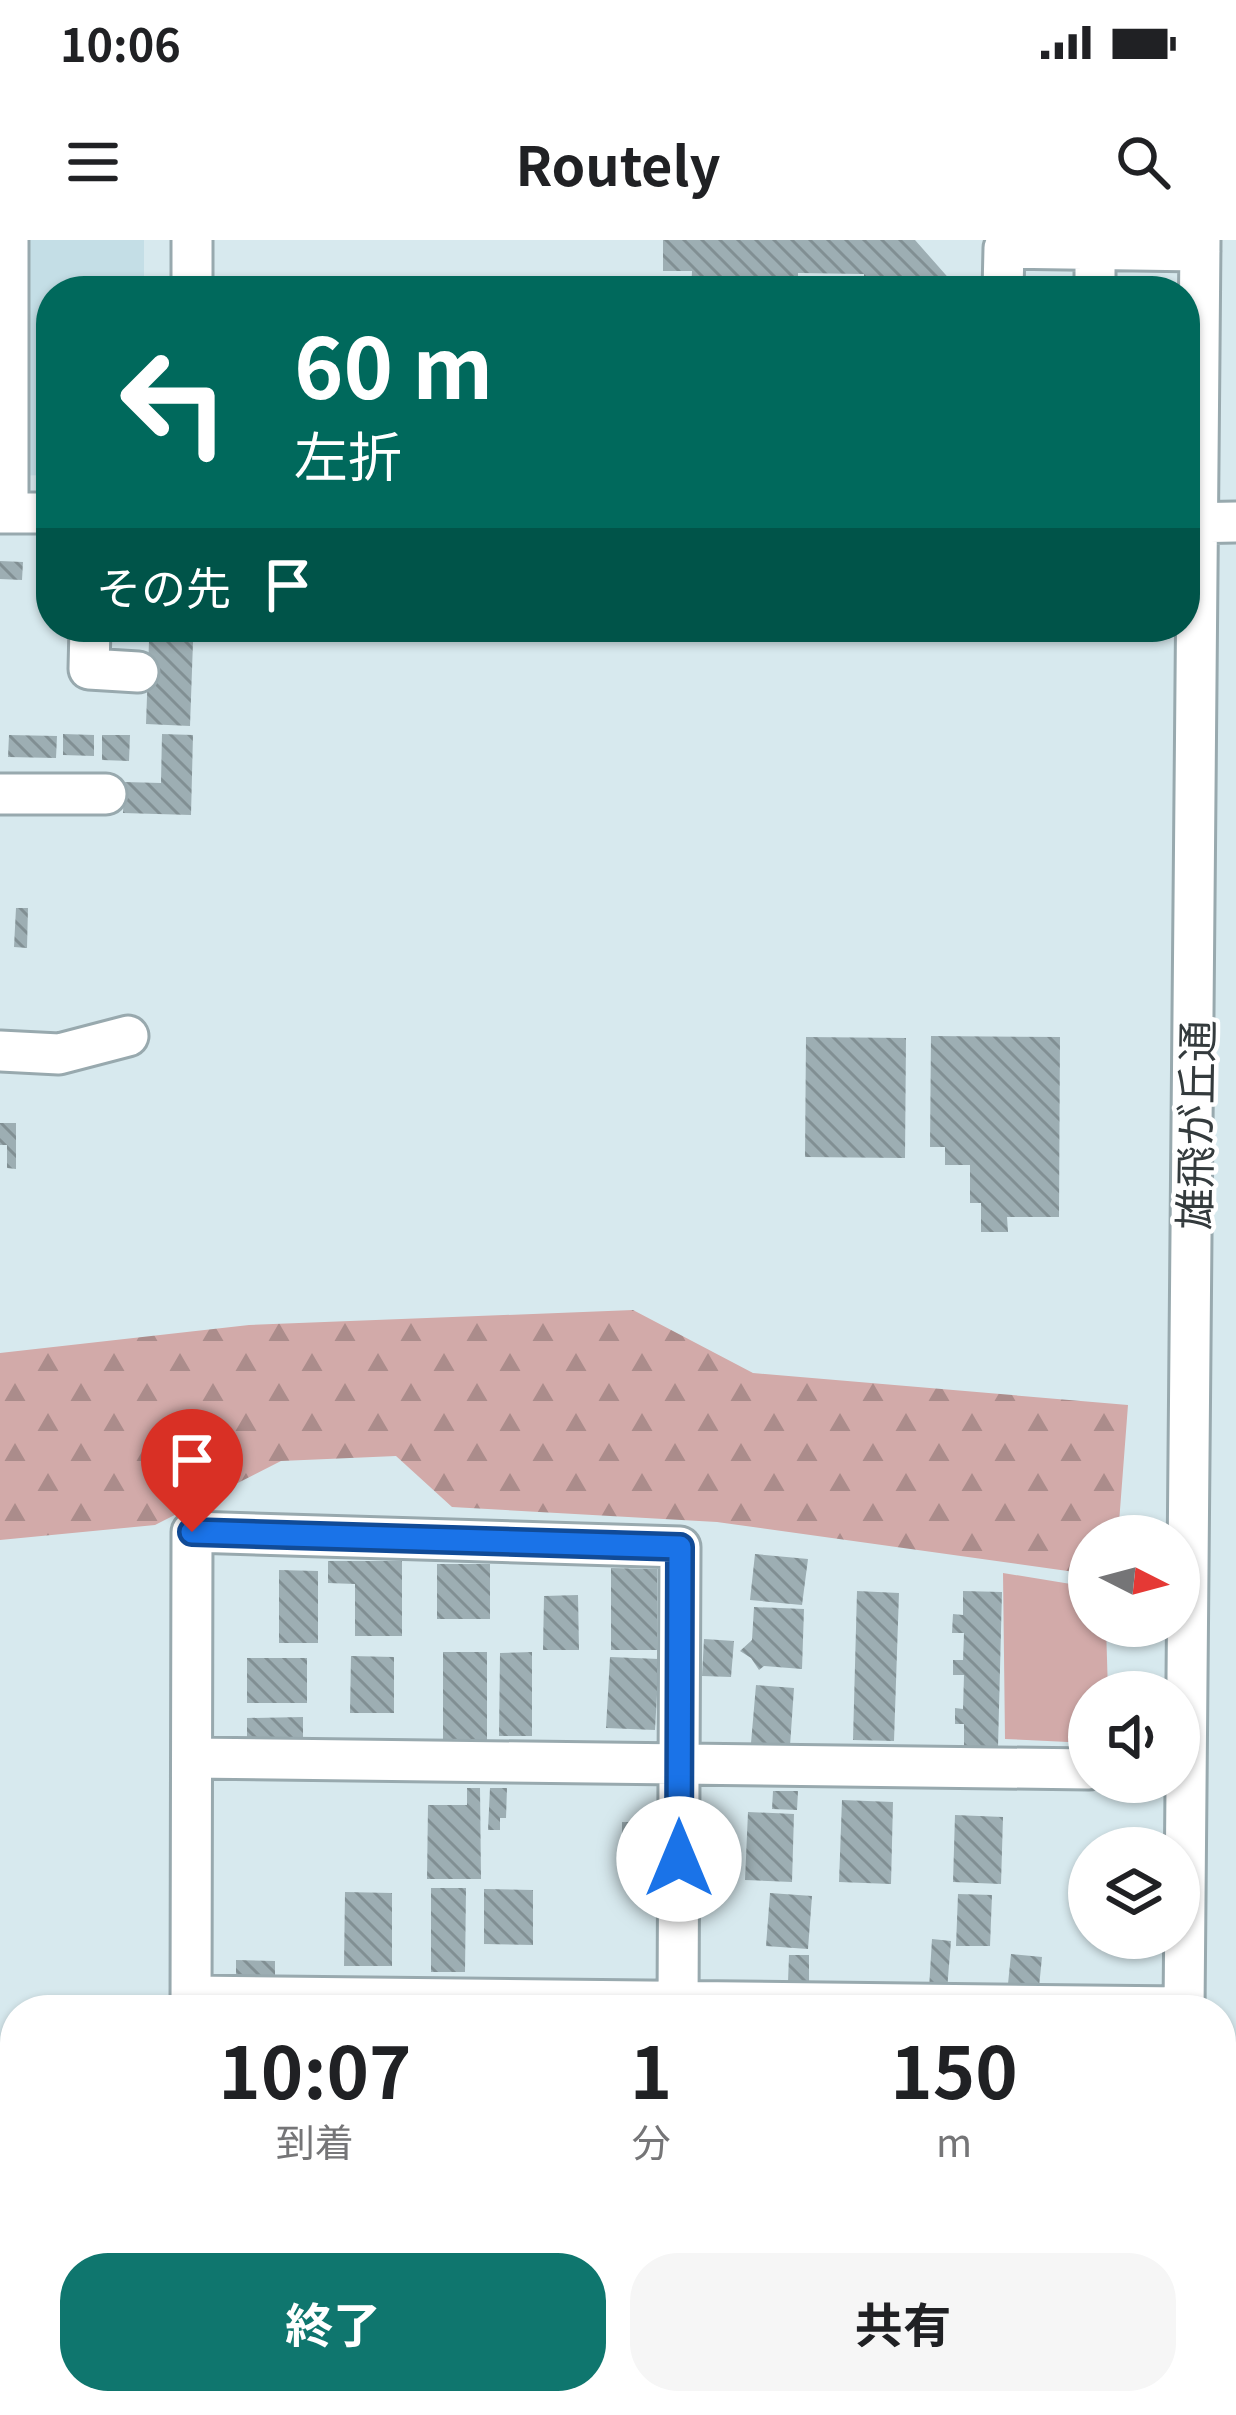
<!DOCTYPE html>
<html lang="ja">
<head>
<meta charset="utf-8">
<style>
	body { margin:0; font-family:Georgia,"Noto Sans JP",serif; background:#f6f6f6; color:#202124; height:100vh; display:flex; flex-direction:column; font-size:45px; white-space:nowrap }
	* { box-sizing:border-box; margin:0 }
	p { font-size:39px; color:#757577 }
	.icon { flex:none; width:66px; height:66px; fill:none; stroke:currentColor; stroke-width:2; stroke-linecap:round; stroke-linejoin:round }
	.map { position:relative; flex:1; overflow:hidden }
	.side { position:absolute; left:0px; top:1755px; width:1236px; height:420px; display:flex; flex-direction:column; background:#fff; border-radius:48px 48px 0 0; box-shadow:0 3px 9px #0004 }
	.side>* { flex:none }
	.hud { position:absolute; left:36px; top:36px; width:1164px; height:366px; border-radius:48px; box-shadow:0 3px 9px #0004; background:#00695c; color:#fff; overflow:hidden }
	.needle { width:78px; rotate:96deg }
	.tools { position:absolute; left:1068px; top:1275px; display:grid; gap:24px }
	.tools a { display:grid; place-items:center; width:132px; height:132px; border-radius:50%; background:#fff; box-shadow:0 3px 9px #0004; font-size:60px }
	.pin { position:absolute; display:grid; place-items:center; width:102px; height:102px; color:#fff; margin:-123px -51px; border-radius:50% 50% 50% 0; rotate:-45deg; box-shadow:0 0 12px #0007 }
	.pin .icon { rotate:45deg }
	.me { position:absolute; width:132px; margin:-66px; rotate:0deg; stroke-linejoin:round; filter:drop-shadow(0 0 9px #0008) }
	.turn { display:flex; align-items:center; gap:42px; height:252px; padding:0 60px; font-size:54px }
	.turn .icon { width:156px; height:156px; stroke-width:2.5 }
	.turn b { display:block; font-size:84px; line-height:102px }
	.then { display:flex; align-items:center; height:114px; padding:0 60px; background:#0003; gap:24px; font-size:45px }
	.eta { display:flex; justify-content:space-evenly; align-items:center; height:204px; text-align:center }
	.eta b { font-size:72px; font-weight:700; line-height:84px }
	.button { display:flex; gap:24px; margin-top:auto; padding:24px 60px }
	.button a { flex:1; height:138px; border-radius:48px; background:#0f766e; color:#fff; font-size:48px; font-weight:700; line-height:138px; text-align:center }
	.button a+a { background:#f6f6f6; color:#202124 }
	.status { display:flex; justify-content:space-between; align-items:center; height:84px; padding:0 60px; background:#fff; direction:ltr }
	.status svg { height:33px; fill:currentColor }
	header { display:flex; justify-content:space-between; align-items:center; height:156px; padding:0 60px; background:#fff; font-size:54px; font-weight:700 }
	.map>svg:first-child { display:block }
	.built { fill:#c4dee6 }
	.green { fill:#d2aaa9 }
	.forest { fill:url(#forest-firs) }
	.building { fill:url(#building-back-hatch) }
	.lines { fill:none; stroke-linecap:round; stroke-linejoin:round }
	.minor-casing { stroke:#98a9ae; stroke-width:45 }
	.path { stroke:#9ba9ad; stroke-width:6; stroke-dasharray:12 6; stroke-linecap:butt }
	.minor { stroke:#fff; stroke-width:39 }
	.route-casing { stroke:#114b97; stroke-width:30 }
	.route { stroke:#1a73e8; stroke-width:21 }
	.labels { text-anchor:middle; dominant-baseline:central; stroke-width:9; stroke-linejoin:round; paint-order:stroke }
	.street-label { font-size:42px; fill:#343b3d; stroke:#fff }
</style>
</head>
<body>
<div class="status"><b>10:06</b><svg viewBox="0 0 49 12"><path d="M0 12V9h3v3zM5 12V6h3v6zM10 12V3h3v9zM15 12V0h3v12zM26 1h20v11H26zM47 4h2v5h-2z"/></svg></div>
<header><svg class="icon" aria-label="menu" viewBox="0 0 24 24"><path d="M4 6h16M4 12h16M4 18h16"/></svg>Routely<svg class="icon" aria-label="search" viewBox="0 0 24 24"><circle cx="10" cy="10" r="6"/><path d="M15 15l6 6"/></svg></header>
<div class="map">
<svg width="1236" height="2175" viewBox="0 0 1236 2175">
	<defs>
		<pattern id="forest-firs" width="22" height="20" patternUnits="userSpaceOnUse" patternTransform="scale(3)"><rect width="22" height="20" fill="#d2aaa9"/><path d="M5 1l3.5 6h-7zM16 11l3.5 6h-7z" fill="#ab8c8b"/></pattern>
		<pattern id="building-back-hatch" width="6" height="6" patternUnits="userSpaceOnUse" patternTransform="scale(3)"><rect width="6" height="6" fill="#9daeb3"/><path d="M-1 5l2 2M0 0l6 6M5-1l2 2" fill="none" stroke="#818f93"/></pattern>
	</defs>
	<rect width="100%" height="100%" fill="#d7e9ee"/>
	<path class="built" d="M0 0H144V51H51V235L0 236Z"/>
	<path class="green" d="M1003 1333 1089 1347V1386H1106L1108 1452H1089V1503L1005 1499Z"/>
	<path class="forest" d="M633 1070 753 1133 1128 1165 1118 1296H1089V1334L717 1282 452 1267 396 1216 281 1221 155 1285 0 1300V1113L249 1085Z"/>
	<path class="building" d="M663 0H915L960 51H864V34L798 33V51H691L692 31H663Z
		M0 321 23 322 22 340 0 339Z
		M148 387H190L189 397 148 396Z
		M149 401 193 402 190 486 146 484Z
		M63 494 94 495V516L63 515Z
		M162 494 193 495 191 575 123 573 124 542 161 543Z
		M9 495 57 496 56 518 8 517Z
		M102 495H130L129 521 102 520Z
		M16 668H28L27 708 14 707Z
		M931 796 1060 797 1059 977H1007L1008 992H981V963H970V925H945V907H930Z
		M806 797 906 798 905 918 805 917Z
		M0 883H16V929L7 928V905H0Z
		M755 1314 808 1319 802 1365 750 1360Z
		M328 1321H402V1396H355V1344L328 1343Z
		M437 1324H490V1379H437Z
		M611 1328 657 1329V1410H611Z
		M279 1330 318 1331V1403H279Z
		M857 1351 899 1353 894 1501 853 1500Z
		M963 1351 1002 1352 998 1507 964 1506V1484H955V1468L963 1469 964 1435H953V1420H963L964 1393H952L953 1374 963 1375Z
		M578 1355 579 1410H543L544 1356Z
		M754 1367 804 1369 802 1429 764 1426 759 1430 751 1418 740 1411 752 1400Z
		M704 1399 734 1401 731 1437 702 1436Z
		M443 1412H487V1502H443Z
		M532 1412V1496H499L500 1413Z
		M351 1416 394 1417V1473H350Z
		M610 1417 659 1419 655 1490 606 1488Z
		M247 1418H307V1463H247Z
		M756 1445 794 1448 790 1506 751 1503Z
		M303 1477V1506H247V1478Z
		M467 1548H480L481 1639H427L428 1565H467Z
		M490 1548H507L506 1578H500V1590H488Z
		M773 1551H798L797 1570 772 1569Z
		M842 1560 893 1562 891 1644 839 1642Z
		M748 1572 794 1574 792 1642 745 1640Z
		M955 1575 1003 1577 1001 1644 953 1642Z
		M622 1582 661 1583V1640H622Z
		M431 1648H466L465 1732H431Z
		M484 1649 533 1650V1705L484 1704Z
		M345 1652 392 1653V1726H344Z
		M770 1653 812 1656 808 1709 766 1706Z
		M958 1654 992 1655 990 1706H956Z
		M1101 1698H1131V1710H1100Z
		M932 1699 951 1701 947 1750 929 1749Z
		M1011 1714 1042 1717 1039 1747 1008 1744Z
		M789 1715H809V1743L788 1742Z
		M236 1720 275 1721V1740H236Z
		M393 2160H444V2175H393Z
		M483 2160H516V2172H483Z
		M828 2160H857V2175H828Z
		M879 2160H913L912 2173 878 2171Z
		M917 2160H972L971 2175H916Z
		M995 2160H1039L1038 2175H995Z
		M1050 2160H1119V2175H1050Z"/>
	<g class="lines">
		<defs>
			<path id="minor" d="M8 0V273
				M192 51V0
				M1003 51 1004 8 1200 11
				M1095 51V9
				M0 273H51
				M1185 283 1236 282
				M90 387 89 429 138 432
				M0 554H106
				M0 811 59 814 128 796
				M192 1518 1089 1529
				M191 1756 1184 1767
				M191 1770 192 1292 680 1307 678 1770
				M1184 1770 1200 0
				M189 2175V2160
				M676 2175V2160
				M1180 2175 1181 2160"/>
		</defs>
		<use href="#minor" class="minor-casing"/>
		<path class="path" d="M1221 2144 1236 2140"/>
		<use href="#minor" class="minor"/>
	</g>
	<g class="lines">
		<defs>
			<path id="route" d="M192 1292 680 1307 679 1619"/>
		</defs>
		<use href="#route" class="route-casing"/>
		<use href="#route" class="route"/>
	</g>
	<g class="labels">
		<g class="street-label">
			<text transform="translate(1193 885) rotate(-89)">雄飛が丘通</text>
		</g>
	</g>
</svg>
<div class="tools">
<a><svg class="needle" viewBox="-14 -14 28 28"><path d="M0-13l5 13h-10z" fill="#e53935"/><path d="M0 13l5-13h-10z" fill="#757577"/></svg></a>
<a><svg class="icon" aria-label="sound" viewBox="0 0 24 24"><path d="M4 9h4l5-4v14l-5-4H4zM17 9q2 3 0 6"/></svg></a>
<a><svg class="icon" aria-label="layers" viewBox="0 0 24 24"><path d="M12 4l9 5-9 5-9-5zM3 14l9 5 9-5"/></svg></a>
</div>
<div class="pin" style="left:192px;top:1292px;background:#d93025"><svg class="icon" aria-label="arrive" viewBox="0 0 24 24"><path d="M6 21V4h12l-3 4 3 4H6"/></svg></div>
<svg class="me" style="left:679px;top:1619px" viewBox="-20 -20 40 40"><circle r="19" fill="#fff"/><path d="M0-13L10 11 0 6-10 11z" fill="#1a73e8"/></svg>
<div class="hud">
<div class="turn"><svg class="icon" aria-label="left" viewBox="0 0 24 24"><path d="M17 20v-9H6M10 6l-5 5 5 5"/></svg><div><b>60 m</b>左折</div></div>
<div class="then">その先<svg class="icon" aria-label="arrive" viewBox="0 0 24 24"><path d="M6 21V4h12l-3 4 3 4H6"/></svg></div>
</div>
<section class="side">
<div class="eta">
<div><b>10:07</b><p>到着</p></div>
<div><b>1</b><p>分</p></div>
<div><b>150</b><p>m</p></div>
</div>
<div class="button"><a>終了</a><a>共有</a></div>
</section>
</div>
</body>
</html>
